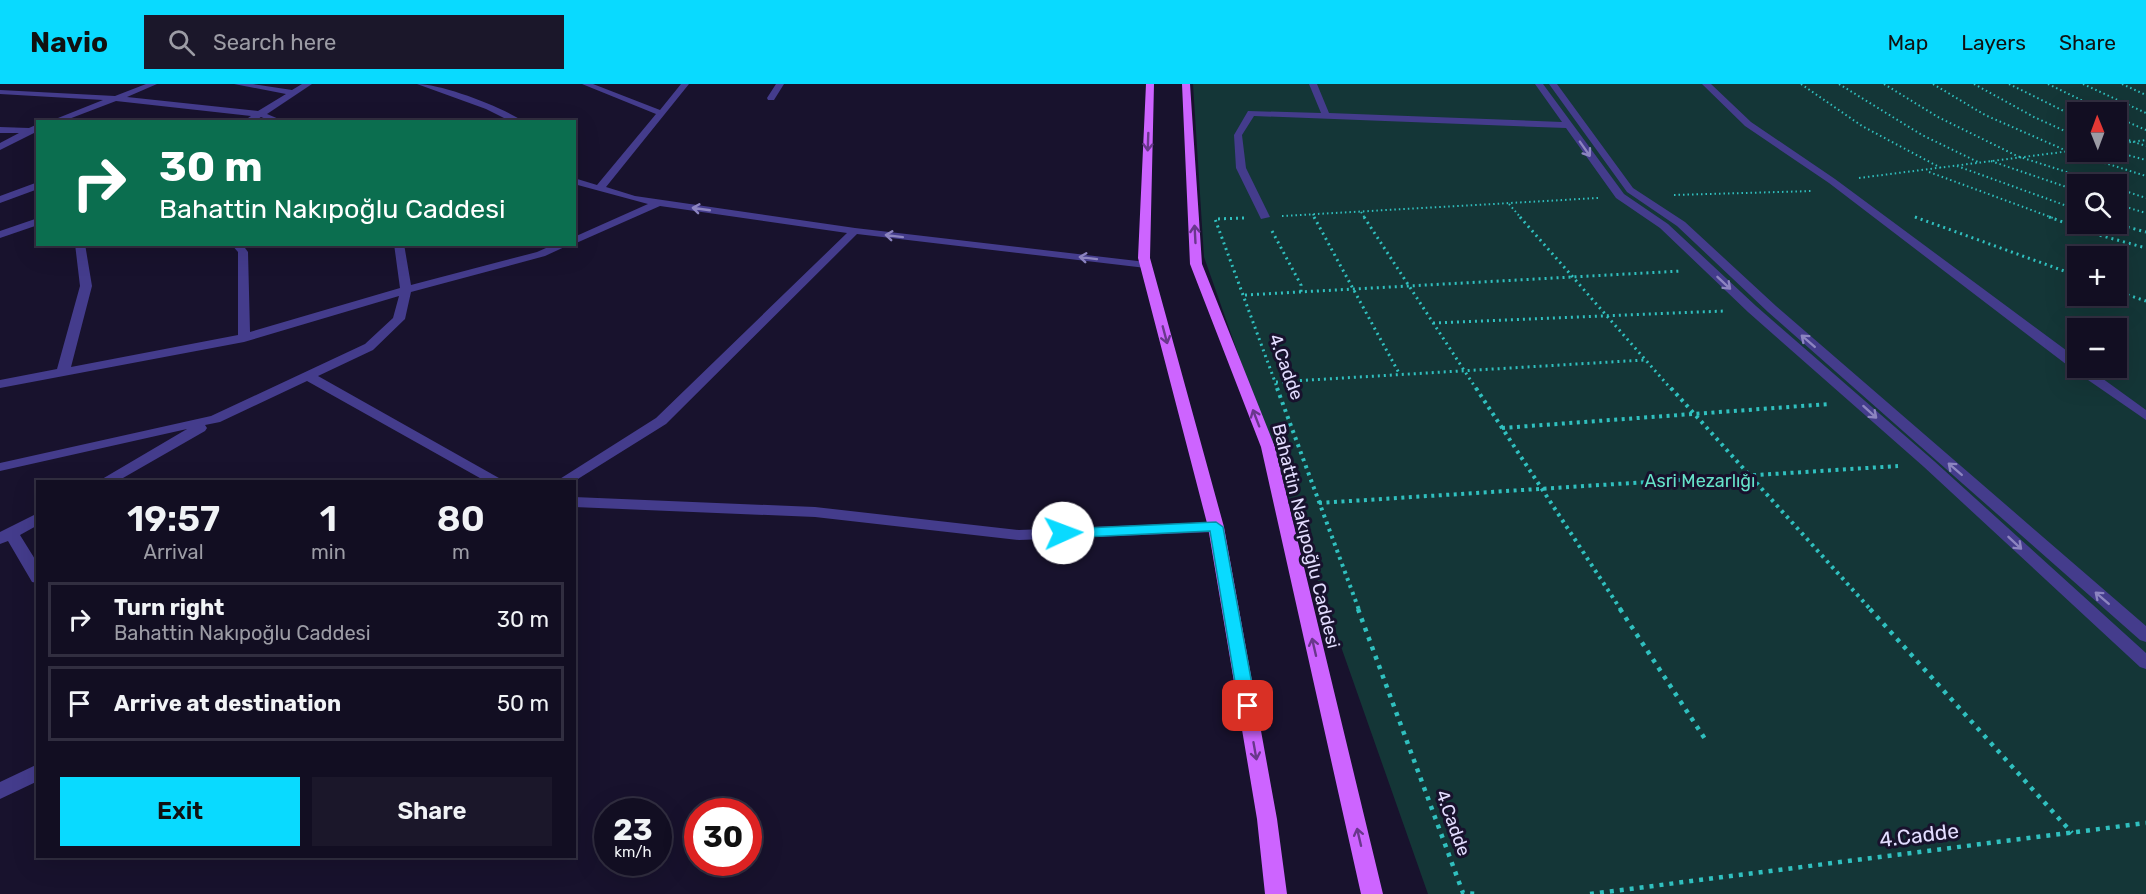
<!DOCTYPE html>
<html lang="en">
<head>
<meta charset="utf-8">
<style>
	body { margin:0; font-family:Rubik,sans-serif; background:#1b172a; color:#f1f3f6; height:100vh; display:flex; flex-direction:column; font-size:22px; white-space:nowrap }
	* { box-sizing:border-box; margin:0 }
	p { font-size:20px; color:#9c9ca5 }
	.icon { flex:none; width:33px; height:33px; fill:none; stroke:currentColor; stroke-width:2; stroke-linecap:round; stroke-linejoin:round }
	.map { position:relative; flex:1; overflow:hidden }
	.sheet { position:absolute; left:36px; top:396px; width:540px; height:378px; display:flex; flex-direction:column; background:#120e22; border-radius:0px; box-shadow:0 6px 24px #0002,0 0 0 2px #312e40 }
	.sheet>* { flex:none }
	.guide { position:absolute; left:36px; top:36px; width:540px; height:126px; border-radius:0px; box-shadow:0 6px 24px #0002,0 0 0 2px #312e40; background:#0b6e4f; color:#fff; overflow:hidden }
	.needle { width:39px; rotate:359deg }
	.tools { position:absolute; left:2067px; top:18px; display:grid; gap:12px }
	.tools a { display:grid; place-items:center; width:60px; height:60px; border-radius:0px; background:#120e22; box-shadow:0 6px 24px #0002,0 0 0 2px #312e40; font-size:30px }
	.speed { position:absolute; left:594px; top:714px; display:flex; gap:12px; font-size:30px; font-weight:700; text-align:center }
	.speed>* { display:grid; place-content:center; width:78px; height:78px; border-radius:50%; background:#120e22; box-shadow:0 6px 24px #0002,0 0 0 2px #312e40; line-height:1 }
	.speed small { font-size:15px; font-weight:400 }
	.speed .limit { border:9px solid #d22; background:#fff; color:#111 }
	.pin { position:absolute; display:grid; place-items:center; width:51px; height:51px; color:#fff; margin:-26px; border-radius:12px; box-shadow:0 3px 9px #0006 }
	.me { position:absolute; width:66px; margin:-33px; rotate:88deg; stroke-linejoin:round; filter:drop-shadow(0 0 4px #0008) }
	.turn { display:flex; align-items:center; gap:21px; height:126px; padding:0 24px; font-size:27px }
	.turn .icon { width:78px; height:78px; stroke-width:2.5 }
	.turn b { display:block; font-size:42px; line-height:51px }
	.eta { display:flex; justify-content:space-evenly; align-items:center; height:102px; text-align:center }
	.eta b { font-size:36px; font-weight:600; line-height:42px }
	.primary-button { display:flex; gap:12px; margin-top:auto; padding:12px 24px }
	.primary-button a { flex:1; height:69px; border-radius:0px; background:#09daff; color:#111; font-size:24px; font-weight:600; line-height:69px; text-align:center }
	.primary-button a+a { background:#1b172a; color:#f1f3f6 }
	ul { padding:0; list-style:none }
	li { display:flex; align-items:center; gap:18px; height:75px; margin:0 12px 9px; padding:0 12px; border:3px solid #312e40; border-radius:0px }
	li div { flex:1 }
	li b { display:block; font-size:22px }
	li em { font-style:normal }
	header { display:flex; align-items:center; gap:36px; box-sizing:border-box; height:84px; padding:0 30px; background:#09daff; color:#111 }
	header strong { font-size:28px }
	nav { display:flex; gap:33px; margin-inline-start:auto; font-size:21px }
	.search { width:420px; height:54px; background:#1b172a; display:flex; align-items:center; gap:15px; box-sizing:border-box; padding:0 21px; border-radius:0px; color:#9c9ca5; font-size:22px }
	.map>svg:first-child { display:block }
	.green { fill:#143637; fill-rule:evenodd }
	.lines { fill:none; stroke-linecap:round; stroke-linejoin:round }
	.path-far3 { stroke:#30c0bf; stroke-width:2; stroke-dasharray:1.5 3; stroke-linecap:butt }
	.path-far2 { stroke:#30c0bf; stroke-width:3; stroke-dasharray:2 4; stroke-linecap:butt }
	.path-far1 { stroke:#30c0bf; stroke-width:4; stroke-dasharray:3 4.5; stroke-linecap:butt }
	.path { stroke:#30c0bf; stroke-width:4.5; stroke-dasharray:4 6; stroke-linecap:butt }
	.minor { fill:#443c8c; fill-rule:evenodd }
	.major { fill:#cd64ff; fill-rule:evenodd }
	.oneway { stroke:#69378c }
	.oneway2 { stroke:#8c84c0 }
	.route { fill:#09daff; stroke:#068ea6; stroke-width:1.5 }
	.labels { text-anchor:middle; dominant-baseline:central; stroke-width:6; stroke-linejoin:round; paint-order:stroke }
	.street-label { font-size:18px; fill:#e3ddff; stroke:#18122d }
	.park-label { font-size:18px; fill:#66e2c9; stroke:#18122d }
	.near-street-label { font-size:21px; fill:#e3ddff; stroke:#18122d }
</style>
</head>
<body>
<header>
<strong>Navio</strong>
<div class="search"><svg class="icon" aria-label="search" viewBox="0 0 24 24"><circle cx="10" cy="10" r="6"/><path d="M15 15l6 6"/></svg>Search here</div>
<nav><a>Map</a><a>Layers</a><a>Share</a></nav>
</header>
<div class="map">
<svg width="2146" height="810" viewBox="0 0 2146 810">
	<rect width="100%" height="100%" fill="#18122d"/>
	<path class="green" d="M1193 0H2146V810H1428L1204 173ZM2078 28H2116V68H2078ZM2078 100H2116V140H2078ZM2078 172H2116V212H2078ZM2078 244H2116V284H2078Z"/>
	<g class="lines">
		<path class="path-far3" d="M1801 0 1862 42 1941 84
			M1839 0 1922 51 1980 79
			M1884 0 1938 33 2017 72 2104 100
			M1933 0 1985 31 2067 67 2146 92
			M1974 0 2034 33 2078 53
			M2009 0 2078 34
			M2048 0 2106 28
			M2083 0 2146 29
			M2122 0 2146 11
			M2116 33 2146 46
			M2116 52 2146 62
			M2116 60 2146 56
			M2116 68 2146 76
			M1991 77 2078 107
			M1957 82 2078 126
			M1929 88 2053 134
			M1859 94 2078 66
			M2116 104 2146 114
			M1674 111 1813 107
			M1509 120 1521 134
			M2116 120 2146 129
			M1361 128 1365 134
			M1313 130 1315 134
			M1282 132 1598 114
			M1915 133 1918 134"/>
		<path class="path-far2" d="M1314 133 1400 291
			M1364 133 1477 306
			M1520 133 1672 306
			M1915 133 2078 192
			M2049 133 2099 151 2146 164
			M1244 134 1215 135 1278 306
			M2116 140 2146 148
			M1272 147 1301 201V208
			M2116 207 2146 217
			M1245 211 1681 187
			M1433 239 1724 227
			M1276 298 1644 276"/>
		<path class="path-far1" d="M1277 304 1359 526
			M1476 304 1621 526
			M1671 304 1871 526
			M1502 344 1829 320
			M1319 419 1898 382"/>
		<path class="path" d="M1358 525 1463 809 1477 810
			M1620 525 1707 658
			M1870 525 2072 749
			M1590 810 2146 739"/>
		<path class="minor" d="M146 0H157L127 13 258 27 286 10 234 0H253L292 6 302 0H312L267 30 286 38H273L261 33 253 38H242L251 32 116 17 61 38H48L103 16 0 10V6L115 12Z
			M417 0C442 0 503 23 524 38H512L486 25Z
			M582 0H593L660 26 681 0H689L606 103 635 112 855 144 1146 178 1152 181 1146 184 857 150 666 340 573 398H555L656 334 847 149 660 122 574 160V153L648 120 574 100V94L597 101 656 30Z
			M776 0H784L774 16H768L767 14Z
			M1309 0H1317L1329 29 1562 38 1535 0H1543L1624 110 1668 140 1756 222 1934 377 2146 569V585L2140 583 1924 383 1748 228 1660 144 1616 114 1566 44 1254 32 1242 51 1246 84 1270 133 1261 135 1236 84 1234 51 1248 27 1321 29Z
			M1549 0H1557L1633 104 1685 138 1776 222 2146 542V558L2140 556 1768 228 1677 142 1627 108Z
			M1702 0H1711L1751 38 1835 95 2078 275V284H2088L2146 326V336L2075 287 1829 99 1745 42Z
			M38 40V47L0 66V59L19 49H0V43L29 44Z
			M38 98V105L0 119V112Z
			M38 134V141L0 154V147Z
			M75 160H85L92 202 71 283 238 251V168L231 160H242L248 168 250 248 400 204 394 160H404L411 201 537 168 555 160H571L545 172 411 208 405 235 373 266 318 292 506 398H487L307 297 220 338 205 341 207 344 205 347 116 398H97L187 345 0 387V379L211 332 365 260 393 234 399 212 244 258 0 304V296L57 285 80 202Z
			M574 413 815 423 1019 446 1216 438 1224 443 1216 448 1019 456 815 433 574 423Z
			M38 429V441L20 451 38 480V499L32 498 8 457 0 460V448Z
			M38 680V697L0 715V698Z"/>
		<path class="major" d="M1146 0H1154L1150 174 1224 443 1277 735 1287 810H1265L1257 735 1208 443 1138 174Z
			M1182 0H1190L1202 180 1275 363 1383 810H1361L1261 363 1190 180Z"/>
	</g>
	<defs><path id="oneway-shaft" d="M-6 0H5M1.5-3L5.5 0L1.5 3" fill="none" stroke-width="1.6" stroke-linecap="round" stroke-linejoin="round" transform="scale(1.5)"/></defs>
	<g class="oneway">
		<use href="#oneway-shaft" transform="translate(1148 58) rotate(92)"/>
		<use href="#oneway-shaft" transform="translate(1195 150) rotate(-93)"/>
		<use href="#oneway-shaft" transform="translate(1165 251) rotate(75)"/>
		<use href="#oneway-shaft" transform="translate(1256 334) rotate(-111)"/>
		<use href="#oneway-shaft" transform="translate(1314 563) rotate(-103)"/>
		<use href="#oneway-shaft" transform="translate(1255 667) rotate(80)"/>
		<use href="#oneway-shaft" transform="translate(1359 753) rotate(-103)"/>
	</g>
	<g class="oneway2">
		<use href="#oneway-shaft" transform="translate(1585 65) rotate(55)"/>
		<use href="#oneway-shaft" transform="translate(701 125) rotate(-172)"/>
		<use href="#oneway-shaft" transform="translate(894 152) rotate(-173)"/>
		<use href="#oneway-shaft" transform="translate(1088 174) rotate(-173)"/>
		<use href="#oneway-shaft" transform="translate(1724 199) rotate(43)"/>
		<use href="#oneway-shaft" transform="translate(1808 257) rotate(-139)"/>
		<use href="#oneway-shaft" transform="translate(1870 328) rotate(42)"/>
		<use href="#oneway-shaft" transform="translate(1955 385) rotate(-139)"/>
		<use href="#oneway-shaft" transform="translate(2015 459) rotate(43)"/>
		<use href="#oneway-shaft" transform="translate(2102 514) rotate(-139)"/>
	</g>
	<path class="route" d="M1216 438 1223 443 1256 622 1254 627 1248 629 1242 627 1239 622 1210 447 1063 454 1056 449 1063 445Z"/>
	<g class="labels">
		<g class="street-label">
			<text transform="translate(1286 283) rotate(70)">4.Cadde</text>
			<text transform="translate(1306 452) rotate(76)">Bahattin Nakıpoğlu Caddesi</text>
			<text transform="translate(1453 739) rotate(70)">4.Cadde</text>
		</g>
		<g class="park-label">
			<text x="1700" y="397">Asri Mezarlığı</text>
		</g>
		<g class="near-street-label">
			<text transform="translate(1919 751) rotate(-7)">4.Cadde</text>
		</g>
	</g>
</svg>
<div class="tools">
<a><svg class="needle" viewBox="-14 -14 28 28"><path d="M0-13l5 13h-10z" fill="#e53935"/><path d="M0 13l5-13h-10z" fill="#9c9ca5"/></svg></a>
<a><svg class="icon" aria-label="search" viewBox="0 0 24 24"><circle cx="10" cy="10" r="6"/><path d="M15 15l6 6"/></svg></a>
<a>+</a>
<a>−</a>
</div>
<div class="speed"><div>23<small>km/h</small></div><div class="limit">30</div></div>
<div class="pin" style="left:1248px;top:622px;background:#d93025"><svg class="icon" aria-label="arrive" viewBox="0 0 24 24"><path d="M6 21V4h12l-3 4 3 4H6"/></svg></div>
<svg class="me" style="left:1063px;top:449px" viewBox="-20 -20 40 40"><circle r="19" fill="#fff"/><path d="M0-13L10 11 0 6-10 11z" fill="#09daff"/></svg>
<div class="guide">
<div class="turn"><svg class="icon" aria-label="right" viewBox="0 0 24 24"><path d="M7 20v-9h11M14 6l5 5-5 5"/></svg><div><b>30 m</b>Bahattin Nakıpoğlu Caddesi</div></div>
</div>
<section class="sheet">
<div class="eta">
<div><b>19:57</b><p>Arrival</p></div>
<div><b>1</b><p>min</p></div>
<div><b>80</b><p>m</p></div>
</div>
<ul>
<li><svg class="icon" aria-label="right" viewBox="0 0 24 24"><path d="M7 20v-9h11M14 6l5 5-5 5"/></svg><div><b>Turn right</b><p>Bahattin Nakıpoğlu Caddesi</p></div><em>30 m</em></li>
<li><svg class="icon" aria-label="arrive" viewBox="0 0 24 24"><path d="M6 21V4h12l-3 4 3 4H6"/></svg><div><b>Arrive at destination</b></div><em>50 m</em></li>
</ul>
<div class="primary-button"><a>Exit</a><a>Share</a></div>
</section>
</div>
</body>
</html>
